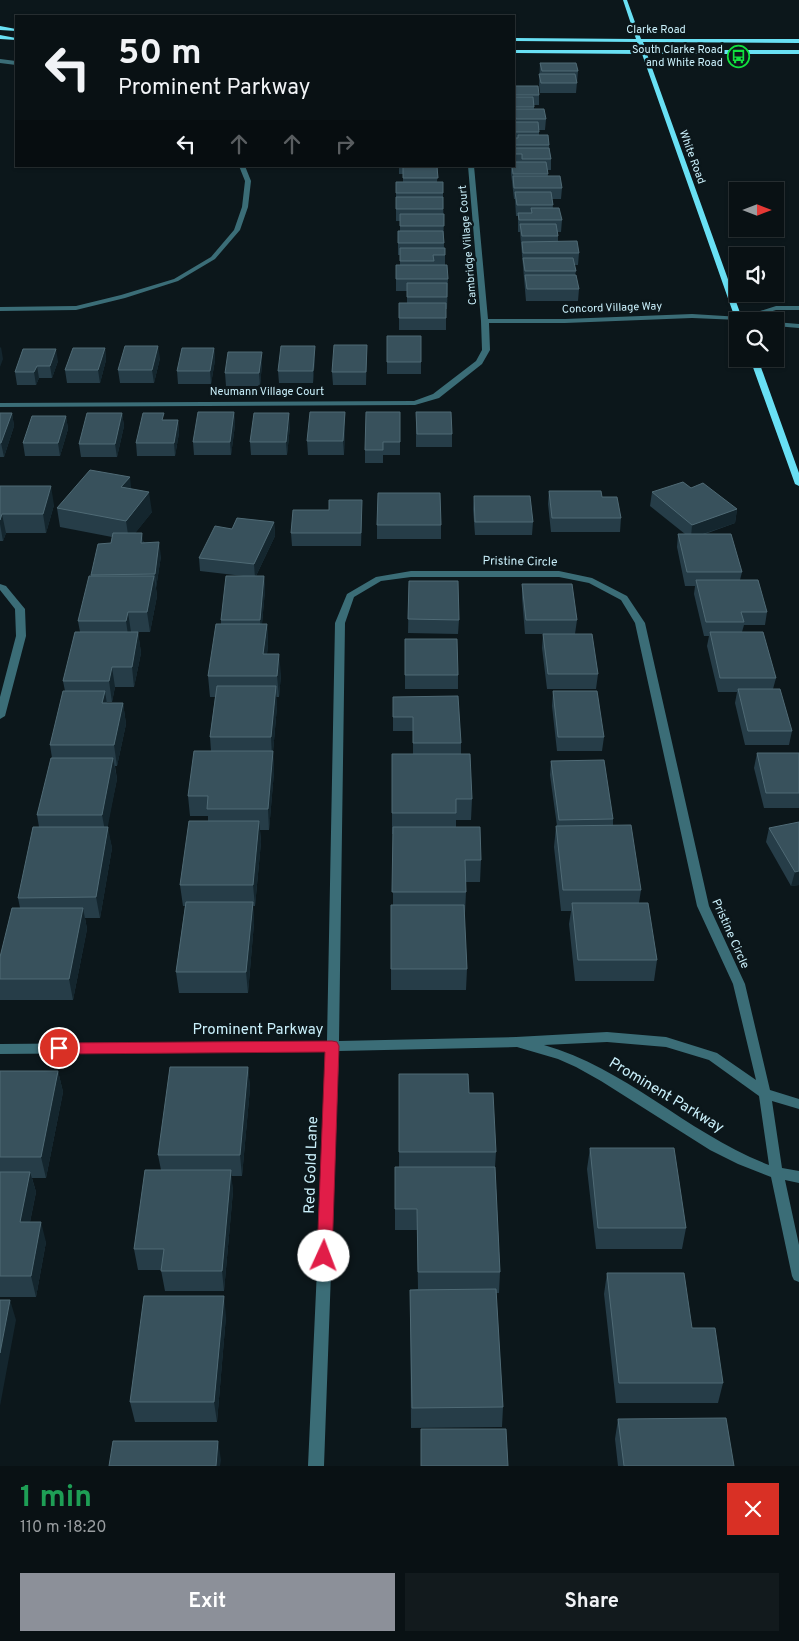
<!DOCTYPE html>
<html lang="en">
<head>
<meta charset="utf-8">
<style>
	body { margin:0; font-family:Overpass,sans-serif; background:#121a1d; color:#f1f3f6; height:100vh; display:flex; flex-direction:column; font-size:19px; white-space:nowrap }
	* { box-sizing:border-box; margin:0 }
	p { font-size:16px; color:#999da0 }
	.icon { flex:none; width:28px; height:28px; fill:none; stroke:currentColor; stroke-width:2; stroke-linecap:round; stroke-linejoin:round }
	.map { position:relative; height:1466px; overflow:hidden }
	.sheet { display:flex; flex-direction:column; background:#091114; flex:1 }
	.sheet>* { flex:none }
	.hud { position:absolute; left:15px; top:15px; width:500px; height:152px; border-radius:0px; box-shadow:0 1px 4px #0004,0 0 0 1px #293134; background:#091114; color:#f1f3f6; overflow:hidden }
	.needle { width:32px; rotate:90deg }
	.buttons { position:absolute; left:729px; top:182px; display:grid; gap:10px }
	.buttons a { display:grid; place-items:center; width:55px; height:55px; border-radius:0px; background:#091114; box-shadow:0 1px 4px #0004,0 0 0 1px #293134; font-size:25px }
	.pin { position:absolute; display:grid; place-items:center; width:42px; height:42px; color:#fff; margin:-21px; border:2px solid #fff; border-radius:50%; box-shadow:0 1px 5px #0007 }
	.me { position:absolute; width:55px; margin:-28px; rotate:2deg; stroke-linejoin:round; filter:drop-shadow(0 0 4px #0008) }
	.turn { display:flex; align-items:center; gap:18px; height:105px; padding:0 20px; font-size:22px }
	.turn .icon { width:65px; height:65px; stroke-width:2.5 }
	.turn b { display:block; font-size:35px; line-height:42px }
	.lanes { display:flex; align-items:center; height:48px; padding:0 20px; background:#0003; justify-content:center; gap:25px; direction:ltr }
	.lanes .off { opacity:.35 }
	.round { display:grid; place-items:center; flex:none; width:52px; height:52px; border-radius:0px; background:#121a1d }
	.head { display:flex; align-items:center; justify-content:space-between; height:85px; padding:0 20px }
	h1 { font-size:30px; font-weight:700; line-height:38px; color:#1e9e55 }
	.action { display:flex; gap:10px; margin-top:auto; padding:10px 20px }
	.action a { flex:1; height:58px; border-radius:0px; background:#8c9099; color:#fff; font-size:20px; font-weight:700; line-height:58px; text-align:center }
	.action a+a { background:#121a1d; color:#f1f3f6 }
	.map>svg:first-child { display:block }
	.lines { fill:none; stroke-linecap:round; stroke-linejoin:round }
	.street { fill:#3b6d77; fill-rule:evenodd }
	.secondary { fill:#69e0f4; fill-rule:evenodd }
	.wall { fill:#263d48 }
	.shaded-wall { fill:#14262e }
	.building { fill:#38515c; stroke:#4f6a75 }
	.route { fill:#e11d48; stroke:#92132f }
	.labels { text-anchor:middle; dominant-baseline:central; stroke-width:5; stroke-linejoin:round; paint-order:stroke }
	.far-street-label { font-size:11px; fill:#caf0fb; stroke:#0c171b }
	.far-poi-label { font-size:11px; fill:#caf0fb; stroke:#0c171b; text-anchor:end }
	.street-label { font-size:12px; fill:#caf0fb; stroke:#0c171b }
	.near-street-label { font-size:15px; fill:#caf0fb; stroke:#0c171b }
</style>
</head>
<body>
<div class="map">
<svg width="799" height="1466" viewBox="0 0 799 1466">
	<rect width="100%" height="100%" fill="#0c171b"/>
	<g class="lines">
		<path class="street" d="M0 59 16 61V65L0 63Z
			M239 166H245L251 181 248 207 240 230 215 259 178 281 125 298 76 310 0 311V307L76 306 121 295 174 279 211 257 234 230 242 207 245 181Z
			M468 166H474L488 319H565L692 314 741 317 776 306H799V310H776L750 318 763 319V321L692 318 565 323H489L490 350 482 364 439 398 415 405 0 407V403L414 401 433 394 476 361 482 350 481 321Z
			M775 322 799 324V328L775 326Z
			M411 571H559L592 578 627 596 645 623 709 906 745 984 770 1090 799 1099V1109L772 1101 782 1168 799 1171V1183L785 1180 799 1245V1282L794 1280 792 1276 771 1177 738 1164 710 1150 601 1081 576 1067 558 1059 517 1047 339 1051 324 1466H308L327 1051 0 1054V1044L327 1041 335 623 347 594 376 577ZM411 577H559L589 583 621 600 635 623 697 906 733 984 756 1080 717 1053 666 1037 607 1032 516 1037 339 1041 345 623 354 597 381 581ZM607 1042 666 1047 709 1060 759 1096 769 1165C688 1134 626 1068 544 1045Z
			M0 584 6 586 25 609 26 636 5 716 0 719V697L16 636 15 609 0 590Z"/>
		<path class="secondary" d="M623 0H627L641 39H799V43L643 42 646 50H799V54H647L743 321 738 323 736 321 642 54 514 53V50H640L637 42 514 41V38L636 39Z
			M0 26 16 29V31L0 30Z
			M0 35 16 38V40L0 39Z
			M750 359H758L799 473V486L795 484Z"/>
	</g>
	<path class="wall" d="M540 63 578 71 576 93H540L539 85Z
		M514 86 539 95V105H534V109L546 119 545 130H539V135L549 145 551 159V170H547L548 176 562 188 561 199H552L553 208 562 220 561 232H558V241L579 253 578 265H574L576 271 575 275 579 289 578 301H526L520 232H518V216H516L515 199H514L511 173V166H514Z
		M399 166H438L437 182 443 193 444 248 445 255V265L448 279 447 309H446V330H399V303H407V291H396V265H400V255H398V243L400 231V221H396V182H403V174H399Z
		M387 336 421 362V374H387Z
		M367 345 366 385H333L332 372Z
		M105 348 106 360 100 383H67L65 370Z
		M214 348 215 360 211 384H178L177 371Z
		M23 349 58 361 52 378H39L36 385H17L15 372Z
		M160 358 154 383H120L118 370Z
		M315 358 313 383H279L278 371Z
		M262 364 260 386H226L225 373Z
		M234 412 235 425 231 455H194L193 442Z
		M345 412V425L344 455H308L307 441Z
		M400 412V455H383V463H365V450Z
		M416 412 452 434V447H416Z
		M0 413H12L14 426 4 457H0Z
		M122 413 124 426 117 457H81L79 444Z
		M66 416 68 429 60 456H25L23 443Z
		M165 420H178L179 433 175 456H137L136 443Z
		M290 426 287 455H251L250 442Z
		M0 486 54 505 46 533H6L3 541H0Z
		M691 488 737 509 735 523 705 534 742 572 740 580 767 612 765 625H744L742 632 776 678 773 689 792 731 789 745H745L735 703 737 692H718L707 646 709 636H704L694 594 695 586H685L677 547 678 534H685L650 506 652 492Z
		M131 489 152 512 135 533 144 542 161 556 156 588 157 596 150 632H131H138L141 653 134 687H115L112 702H106L107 703H123L126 724 117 766H115L117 779 107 827 112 848 100 918H85L87 929 73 1000H0V957L20 908 18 898 39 827 37 815 52 758 50 745 65 691 63 681 80 632 78 621 91 575 111 543 112 537 60 527 57 508Z
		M549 491 602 497 621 518 620 532H551L548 504Z
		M474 496 533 522 532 535H475L473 509Z
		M362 513 361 546H292L291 533Z
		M274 522 275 536 256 576H264L265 590 262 624H267L268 644 267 654 281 674 279 697H276L277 706 273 752 274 772 269 830H260L261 842 255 906H253L254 923 248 993H179L176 972 185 906H183L180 885 208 821V816H190L188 796 211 751 210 737 215 697H210L208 676 221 624V620L243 576 200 571 199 558 232 529Z
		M377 525H441V539H377Z
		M409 581 459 620 458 634 408 633Z
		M522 584 577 620 575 634H525L522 598Z
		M543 634 598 674 596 689H547L542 648Z
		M405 639 458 675V689H405Z
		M553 691 604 737 602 751H557L552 706Z
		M393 697 461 743V754L472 799 471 820H456V827L481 860 480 882H466V892L465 913H464L467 969 466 990H391V905H393V834H392V813L413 754V731H393Z
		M757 753H799V808H764L754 768Z
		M551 761 613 819V826L641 890 639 903 657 960 654 981H575L569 924 571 911H561L554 847 556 826H557L550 775Z
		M799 822V885L791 886 766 842 769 828Z
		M248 1067 250 1088 242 1176H231L233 1191 224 1291H165L161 1270H138L134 1249 161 1170 158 1155Z
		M0 1071H58L63 1092 46 1178H32L36 1192 30 1222 46 1242 36 1297H0Z
		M399 1074 469 1093 496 1152 495 1167 500 1272 499 1293H496L503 1407 502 1427 411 1428 410 1290 418 1289 417 1230H395V1167H399Z
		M590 1148 686 1228 682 1249H596L587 1169Z
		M607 1273 692 1328 723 1383 718 1403H616L604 1294Z
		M226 1316 217 1422H135L130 1402Z
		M618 1419 734 1466H618L615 1439Z"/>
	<path class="shaded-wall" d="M158 346 160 358 154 383 152 370Z
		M315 346V358L313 383V371Z
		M1 347 3 359 0 367V348Z
		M105 348 106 360 100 383 98 370Z
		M214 348 215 360 211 384 210 371Z
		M56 349 58 361 52 378 50 366Z
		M262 352V364L260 386 259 373Z
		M37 366 39 378 36 385 34 372Z
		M234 412 235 425 231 455 230 442Z
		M345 412V425L344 455 343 441Z
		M12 413 14 426 4 457 1 443Z
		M122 413 124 426 117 457 115 444Z
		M289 413 290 426 287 455 286 442Z
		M66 416 68 429 60 456 58 443Z
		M178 420 179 433 175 456 174 443Z
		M130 477 132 496 121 487Z
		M51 486 54 505 46 533 43 514Z
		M149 492 152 512 129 541 126 521Z
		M362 500V513L361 546V533Z
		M737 509 735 523 691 538 692 525Z
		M2 514 6 533 3 541 0 524V520Z
		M274 522 275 536 255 578 254 564Z
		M142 533 144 547 141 543Z
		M159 542 161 556 156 588 155 574Z
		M154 576 157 596 150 632 147 612Z
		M264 576 265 590 261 634 260 620Z
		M128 612 131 632 129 642 126 621Z
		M267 624 268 644 265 674 263 654Z
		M138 632 141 653 134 687 132 667Z
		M279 654 281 674 279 697 277 676Z
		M112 667 115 687 112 702 109 681Z
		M276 686 277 706 273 752 274 772 269 830 268 809 272 757 271 737Z
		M105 691 108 711 102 703Z
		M123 703 126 724 117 766 114 745Z
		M113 758 117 779 106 836 102 815Z
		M259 821 261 842 255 906 253 885Z
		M108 827 112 848 100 918 96 897Z
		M799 871V885L791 886 795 872Z
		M253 902 254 923 248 993 246 972Z
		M83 908 87 929 73 1000 69 979Z
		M248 1067 250 1088 242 1176 240 1155Z
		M58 1071 63 1092 46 1178 41 1157Z
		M231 1170 233 1191 224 1291 222 1271Z
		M30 1172 36 1192 26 1242 20 1222Z
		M41 1222 46 1242 36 1297 31 1276Z
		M224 1296 226 1316 217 1422 214 1402Z
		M10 1300 16 1320 0 1406V1353Z
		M218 1441 221 1460 220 1466H216Z"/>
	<path class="building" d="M540 63H576L578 71H542Z
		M539 74H575L577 83H541Z
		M514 86H538L539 95H514Z
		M514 97H533L534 107H514Z
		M514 109H544L546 119H516L515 115H514Z
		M514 122H538L539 132H514Z
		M518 135H548L549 145H514V138H518Z
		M514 148H549L551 159H522V154H514Z
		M514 162H546L548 174H513L512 166H514Z
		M403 167H437L438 178H403Z
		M513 176H560L562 188H514Z
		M396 182H443V193H396Z
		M515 192H551L553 205H517Z
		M396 197H443V209H396Z
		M531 208H559L562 220H519L518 213H532Z
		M400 214H444V226H400Z
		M520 224H556L558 236H522Z
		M398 231H443L444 243H398Z
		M577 241 579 253H523L522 242Z
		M400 248H445V255H433L434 261H400Z
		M523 258H573L576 271H525Z
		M396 265H447L448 279H396Z
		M525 275H576L579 289H527Z
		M407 283H447V297H407Z
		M399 303H446V318H399Z
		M387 336H421V362H387Z
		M334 345H367L366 372H332Z
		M125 346H158L152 370H118Z
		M281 346H315L313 371H278Z
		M73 348H105L98 370H65Z
		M182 348H214L210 371H177Z
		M23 349H56L50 366H37L34 372H15Z
		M228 352H262L259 373H225Z
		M198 412H234L230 442H193Z
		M310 412H345L343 441H307Z
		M366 412H400V442H383V450H365Z
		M416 412H451L452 434H417Z
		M0 413H12L1 443H0Z
		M87 413H122L115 444H79Z
		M143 413H164L162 420H178L174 443H136Z
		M254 413H289L286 442H250Z
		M32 416H66L58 443H23Z
		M90 470 130 477 121 487 149 492 126 521 57 508Z
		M683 482 691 488 703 483 737 509 692 525 652 492Z
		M0 486H51L43 514H2L0 520Z
		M549 491H601L602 497H617L621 518H552Z
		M378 493H440L441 525H377Z
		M474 496H530L533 522H475Z
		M329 500H362L361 533H291L293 510H329Z
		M237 518 274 522 254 564 199 558 215 526 232 529Z
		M113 533H142L141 543 159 542 155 574 91 575 98 544 111 543Z
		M678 534H731L742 572H687Z
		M89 576H154L147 612H128L126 621H78Z
		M226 576H264L260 620H221Z
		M696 580H758L767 612H741L744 622H706Z
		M409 581H458L459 620 408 619Z
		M522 584H572L577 620H526Z
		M216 624H267L263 654H279L277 676H208Z
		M75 632H138L132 667H112L109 681H63Z
		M710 632H763L776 678H720Z
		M543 634H592L598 674H548Z
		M405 639H457L458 675H405Z
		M217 686H276L271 737H210Z
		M738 689H780L792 731H748Z
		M63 691H105L102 703H123L114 745H50Z
		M553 691H597L604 737H558Z
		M458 696 461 743H413V717H393V697Z
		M194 751H273L268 809H207L208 796H188Z
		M757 753H799V793H766Z
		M392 754H470L472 799H456V813H392Z
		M51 758H113L102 815H37Z
		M604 760 613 819 559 820 551 761Z
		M189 821H259L253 885H180Z
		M799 822V871L795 872 769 828Z
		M631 825 641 890H563L556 826Z
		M33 827H108L96 897 18 898Z
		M393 827H480L481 860H465L466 892H392Z
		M186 902H253L246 972H176Z
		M572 903H648L657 960H578Z
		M391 905H464L467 969H391Z
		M12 908H83L69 979H0V957Z
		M170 1067H248L240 1155H158Z
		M0 1071H58L41 1157H0Z
		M399 1074H468L469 1093H493L496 1152H399Z
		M590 1148H674L686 1228H598Z
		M395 1167H495L500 1272H418L417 1209H395Z
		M145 1170H231L222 1271H161L164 1249H134Z
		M0 1172H30L20 1222H41L31 1276H0Z
		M607 1273H684L692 1328H715L723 1383H619Z
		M496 1289 503 1407 412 1408 410 1290Z
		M144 1296H224L214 1402H130Z
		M0 1300H10L0 1353Z
		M726 1418 734 1466H624L618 1419Z
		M421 1429H506L508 1466H421Z
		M113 1441H218L216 1466H109Z"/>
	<path class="route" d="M332 1041 337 1042 339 1046 332 1256 330 1261 324 1263 319 1261 317 1256 325 1052 59 1054 54 1052 52 1048 54 1044 59 1043Z"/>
	<defs>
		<symbol id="bus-ring" viewBox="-11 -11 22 22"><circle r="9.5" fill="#0c171b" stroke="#11e03f" stroke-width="1.5"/><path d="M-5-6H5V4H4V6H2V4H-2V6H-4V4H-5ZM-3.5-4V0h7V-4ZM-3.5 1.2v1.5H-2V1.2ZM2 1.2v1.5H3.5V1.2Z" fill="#11e03f"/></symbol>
	</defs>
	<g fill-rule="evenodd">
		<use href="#bus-ring" x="726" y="44" width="25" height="25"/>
	</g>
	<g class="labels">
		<g class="far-street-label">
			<text x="656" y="30">Clarke Road</text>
			<text transform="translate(692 157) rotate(70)">White Road</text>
			<text transform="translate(468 245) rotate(-95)">Cambridge Village Court</text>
			<text transform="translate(612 308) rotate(-2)">Concord Village Way</text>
			<text x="267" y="392">Neumann Village Court</text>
		</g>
		<g class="far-poi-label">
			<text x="723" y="50">South Clarke Road<tspan x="723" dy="13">and White Road</tspan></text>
		</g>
		<g class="street-label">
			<text transform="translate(520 562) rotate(1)">Pristine Circle</text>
			<text transform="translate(730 934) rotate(66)">Pristine Circle</text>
		</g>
		<g class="near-street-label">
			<text x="258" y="1030">Prominent Parkway</text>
			<text transform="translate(666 1096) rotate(31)">Prominent Parkway</text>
			<text transform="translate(312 1165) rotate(-88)">Red Gold Lane</text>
		</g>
	</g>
</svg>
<div class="buttons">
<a><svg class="needle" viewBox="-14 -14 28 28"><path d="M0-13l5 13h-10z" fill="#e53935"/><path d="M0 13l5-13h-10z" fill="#999da0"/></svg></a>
<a><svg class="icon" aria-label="sound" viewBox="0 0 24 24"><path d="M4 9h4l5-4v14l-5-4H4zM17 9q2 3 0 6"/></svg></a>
<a><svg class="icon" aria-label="search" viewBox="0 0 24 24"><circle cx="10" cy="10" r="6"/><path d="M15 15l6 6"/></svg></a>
</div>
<div class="pin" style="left:59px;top:1048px;background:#d93025"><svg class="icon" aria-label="arrive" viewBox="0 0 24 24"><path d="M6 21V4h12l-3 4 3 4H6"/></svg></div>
<svg class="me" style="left:324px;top:1256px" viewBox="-20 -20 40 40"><circle r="19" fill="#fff"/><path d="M0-13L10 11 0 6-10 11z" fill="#e11d48"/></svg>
<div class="hud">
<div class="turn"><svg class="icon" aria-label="left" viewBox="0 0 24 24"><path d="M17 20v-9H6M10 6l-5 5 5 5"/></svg><div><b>50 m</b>Prominent Parkway</div></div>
<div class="lanes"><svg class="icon" aria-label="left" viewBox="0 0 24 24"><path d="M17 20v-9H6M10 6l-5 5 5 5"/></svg><svg class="icon off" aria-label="ahead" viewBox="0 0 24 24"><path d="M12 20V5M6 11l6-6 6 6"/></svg><svg class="icon off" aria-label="ahead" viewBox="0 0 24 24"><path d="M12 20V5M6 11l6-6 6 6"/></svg><svg class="icon off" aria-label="right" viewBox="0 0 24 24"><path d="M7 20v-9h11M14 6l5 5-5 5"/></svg></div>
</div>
</div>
<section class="sheet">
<div class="head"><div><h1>1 min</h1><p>110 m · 18:20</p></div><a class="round" style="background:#d93025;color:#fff"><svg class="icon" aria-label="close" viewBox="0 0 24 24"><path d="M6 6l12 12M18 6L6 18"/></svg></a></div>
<div class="action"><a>Exit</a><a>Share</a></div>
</section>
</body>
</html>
